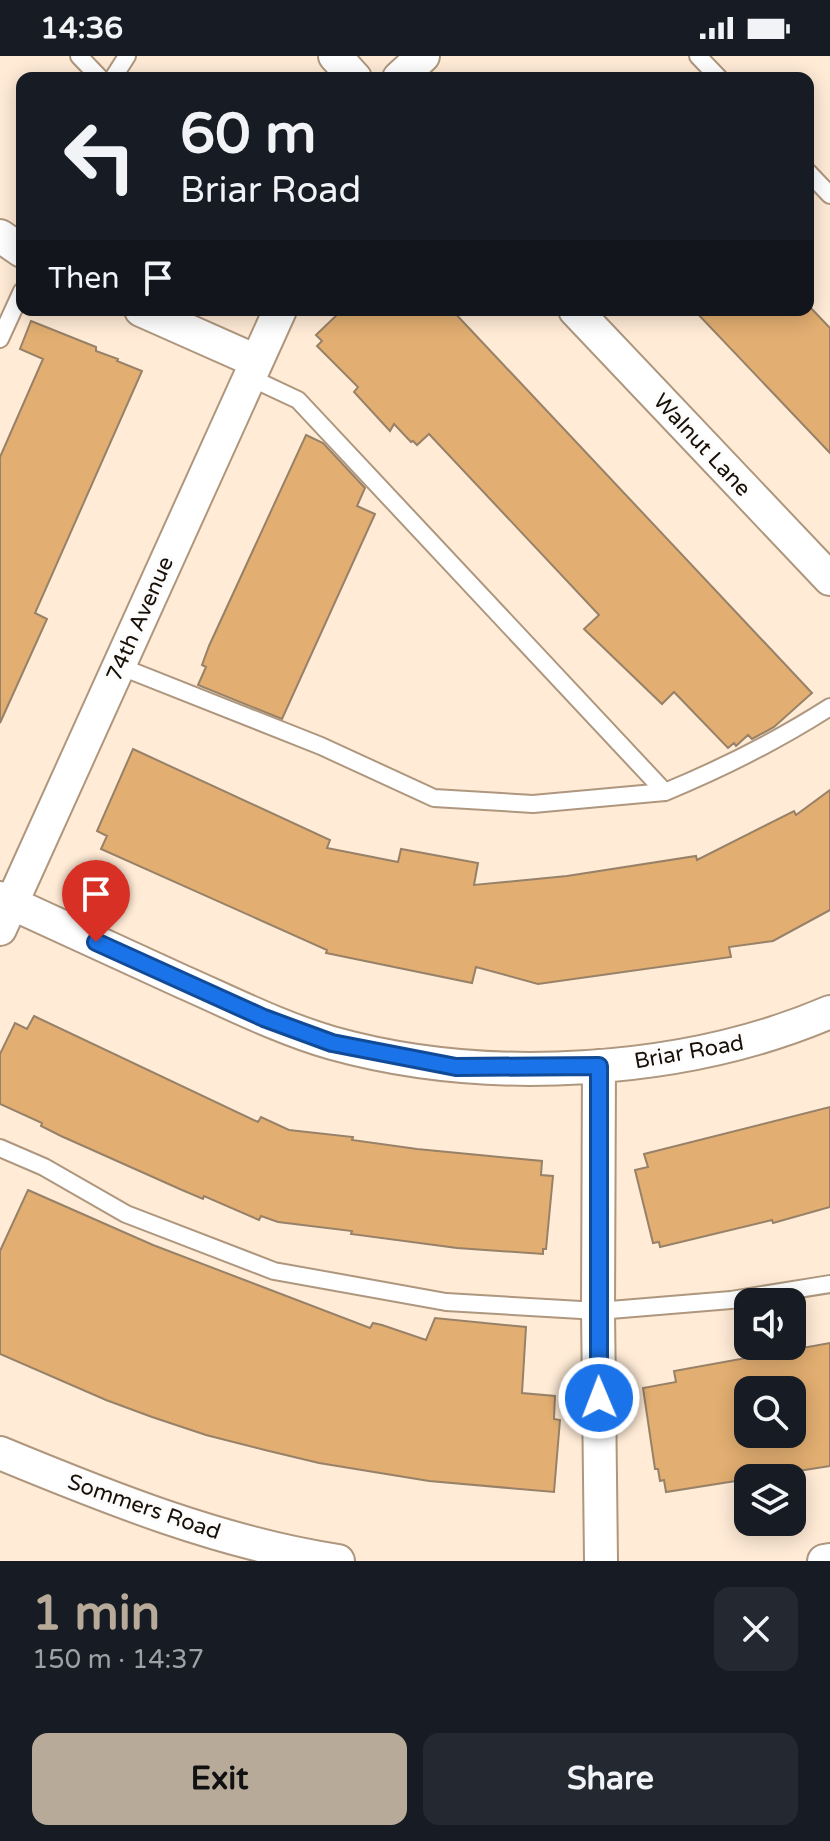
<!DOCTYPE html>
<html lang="en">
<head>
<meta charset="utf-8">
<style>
	body { margin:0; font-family:"Varela Round",sans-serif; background:#242831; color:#f1f3f6; height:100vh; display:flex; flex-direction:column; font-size:30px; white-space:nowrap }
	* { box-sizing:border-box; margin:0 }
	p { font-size:26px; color:#9ea1a6 }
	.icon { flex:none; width:44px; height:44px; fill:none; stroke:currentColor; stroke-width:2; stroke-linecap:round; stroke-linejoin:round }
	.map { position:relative; height:1505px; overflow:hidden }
	.panel { display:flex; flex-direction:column; background:#171b24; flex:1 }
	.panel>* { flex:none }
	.top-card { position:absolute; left:16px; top:16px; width:798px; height:244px; border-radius:16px; box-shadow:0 4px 20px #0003; background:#171b24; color:#f1f3f6; overflow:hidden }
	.buttons { position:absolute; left:734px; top:1232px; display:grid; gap:16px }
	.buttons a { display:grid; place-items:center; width:72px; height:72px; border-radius:16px; background:#171b24; box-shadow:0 4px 20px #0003; font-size:40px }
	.pin { position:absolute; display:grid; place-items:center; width:68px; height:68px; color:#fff; margin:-82px -34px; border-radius:50% 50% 50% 0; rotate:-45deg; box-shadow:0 0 8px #0007 }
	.pin .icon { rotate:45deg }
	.me { position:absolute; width:88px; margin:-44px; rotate:359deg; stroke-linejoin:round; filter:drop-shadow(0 0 6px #0008) }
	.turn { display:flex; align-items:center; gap:28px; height:168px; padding:0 32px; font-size:36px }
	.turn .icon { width:104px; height:104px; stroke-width:2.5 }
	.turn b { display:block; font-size:56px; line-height:68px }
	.then { display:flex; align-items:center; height:76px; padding:0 32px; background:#0003; gap:16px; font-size:30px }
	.round { display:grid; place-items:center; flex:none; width:84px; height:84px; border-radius:16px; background:#242831 }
	.headline { display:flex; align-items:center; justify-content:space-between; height:136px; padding:0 32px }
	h1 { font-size:48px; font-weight:700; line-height:60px; color:#b8aa99 }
	.primary-button { display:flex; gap:16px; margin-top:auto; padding:16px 32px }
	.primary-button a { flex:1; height:92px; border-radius:16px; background:#b8aa99; color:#111; font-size:32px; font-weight:700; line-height:92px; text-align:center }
	.primary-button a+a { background:#242831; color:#f1f3f6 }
	.status { display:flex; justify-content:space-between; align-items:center; height:56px; padding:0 40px; background:#171b24; direction:ltr }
	.status svg { height:22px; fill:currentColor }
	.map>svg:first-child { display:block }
	.building { fill:#e2ae71; stroke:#978168; stroke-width:2; fill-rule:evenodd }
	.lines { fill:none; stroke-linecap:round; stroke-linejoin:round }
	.lane-casing { stroke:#ae977e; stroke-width:20 }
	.street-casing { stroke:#ae977e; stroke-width:36 }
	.lane { stroke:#fff; stroke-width:16 }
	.street { stroke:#fff; stroke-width:32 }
	.route-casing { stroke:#114b97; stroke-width:20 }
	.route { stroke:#1a73e8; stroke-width:14 }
	.labels { text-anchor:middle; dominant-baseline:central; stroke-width:6; stroke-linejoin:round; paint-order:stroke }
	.street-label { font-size:22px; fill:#181007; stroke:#fcfcfc }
</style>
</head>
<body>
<div class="status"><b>14:36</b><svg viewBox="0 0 49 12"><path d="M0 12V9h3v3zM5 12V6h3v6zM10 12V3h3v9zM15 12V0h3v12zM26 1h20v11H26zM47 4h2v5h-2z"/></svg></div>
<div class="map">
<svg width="830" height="1505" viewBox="0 0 830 1505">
	<rect width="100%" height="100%" fill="#ffebd6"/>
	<path class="building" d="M808 249 830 272V397L694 254H808Z
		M342 254H452L812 637 774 671 752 683 748 679 736 690 734 687 728 692 674 636 662 648 584 573 599 559 429 378 417 389 413 385 411 386 394 368 390 375 354 336 358 331 317 290 322 285 316 279Z
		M31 265 96 291V295L118 303 117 305 142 315 35 557 47 563 0 667V401L43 303 20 293Z
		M306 379 323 387 365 432 357 450 375 458 282 663 198 629 206 611 202 609 209 590Z
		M133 693 330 784 327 792 398 806 401 793 478 807 474 829 567 820 696 800 697 804 794 755 796 759 830 734V854L773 885 729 891 731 901 538 928 476 911 472 927 326 897 327 894 101 793 107 780 97 775Z
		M34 960 258 1066 261 1061 289 1074 353 1081 352 1084 417 1093 542 1105 541 1119 553 1120 546 1193H543V1198L457 1192 351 1178 352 1175 278 1166 261 1160 259 1164 204 1140 203 1143 182 1134 61 1080 41 1070 42 1067 0 1048V998L15 967 27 973Z
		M830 1051V1151L773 1167 772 1164 660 1191 659 1186 653 1187 635 1114 648 1111 644 1098Z
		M28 1134 153 1189 370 1272 373 1267 382 1269 426 1284 435 1262 526 1271 522 1337 555 1340 554 1363 560 1364 554 1436 429 1425 319 1407 269 1395 206 1379 152 1361 106 1344 0 1298V1195Z
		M830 1287V1410L666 1436 664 1424 660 1425 658 1413H655L643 1332 676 1326 674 1315ZM748 1334H792V1378H748Z"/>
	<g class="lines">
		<defs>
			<path id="lane" d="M79 0 100 22
				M698 0 719 22
				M113 22 127 0
				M808 116 830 139
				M0 283 22 235
				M249 321 298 344 665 736C723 712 777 685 830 651
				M119 610 321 690 434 742 533 748 665 736
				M0 1092 44 1111 126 1158 274 1215 446 1246 598 1255 731 1244 830 1228"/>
			<path id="street" d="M335 0 355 22
				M399 22 423 0
				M0 180 22 195
				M141 254 256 305
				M575 254 830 523
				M0 842C60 870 121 897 181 925 231 947 280 972 332 987 486 1030 683 1019 830 956
				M0 873 280 254
				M599 1010 598 1255 601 1505
				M0 1397C109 1442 221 1487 338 1505
				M824 1505 830 1504"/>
		</defs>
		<use href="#lane" class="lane-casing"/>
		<use href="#street" class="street-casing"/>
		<use href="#lane" class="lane"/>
		<use href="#street" class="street"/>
	</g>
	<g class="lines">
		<defs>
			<path id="route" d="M96 886 264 962 332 987 456 1011 599 1010V1342"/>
		</defs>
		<use href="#route" class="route-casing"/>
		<use href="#route" class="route"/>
	</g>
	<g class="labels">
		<g class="street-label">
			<text transform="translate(702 389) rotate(47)">Walnut Lane</text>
			<text transform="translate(140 563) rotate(-66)">74th Avenue</text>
			<text transform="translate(689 996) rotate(-10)">Briar Road</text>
			<text transform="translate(144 1451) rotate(19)">Sommers Road</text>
		</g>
	</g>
</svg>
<div class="buttons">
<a><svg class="icon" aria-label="sound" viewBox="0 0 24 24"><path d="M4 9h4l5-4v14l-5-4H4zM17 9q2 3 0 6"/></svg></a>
<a><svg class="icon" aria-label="search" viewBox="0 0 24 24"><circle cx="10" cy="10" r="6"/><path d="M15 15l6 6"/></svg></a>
<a><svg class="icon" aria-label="layers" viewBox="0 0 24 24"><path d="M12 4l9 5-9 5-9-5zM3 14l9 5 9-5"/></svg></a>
</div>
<div class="pin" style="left:96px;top:886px;background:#d93025"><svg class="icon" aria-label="arrive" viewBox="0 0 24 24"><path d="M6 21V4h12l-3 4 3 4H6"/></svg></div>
<svg class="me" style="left:599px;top:1342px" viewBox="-20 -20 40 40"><circle r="17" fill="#1a73e8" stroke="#fff" stroke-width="3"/><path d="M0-11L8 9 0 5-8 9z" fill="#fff"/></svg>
<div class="top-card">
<div class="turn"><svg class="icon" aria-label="left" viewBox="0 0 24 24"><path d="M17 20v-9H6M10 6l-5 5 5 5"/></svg><div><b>60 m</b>Briar Road</div></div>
<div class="then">Then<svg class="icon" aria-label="arrive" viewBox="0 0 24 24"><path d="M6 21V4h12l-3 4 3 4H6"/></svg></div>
</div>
</div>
<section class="panel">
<div class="headline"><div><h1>1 min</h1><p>150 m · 14:37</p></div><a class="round"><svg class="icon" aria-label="close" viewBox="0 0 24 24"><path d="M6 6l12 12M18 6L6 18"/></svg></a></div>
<div class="primary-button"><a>Exit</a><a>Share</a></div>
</section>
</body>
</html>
